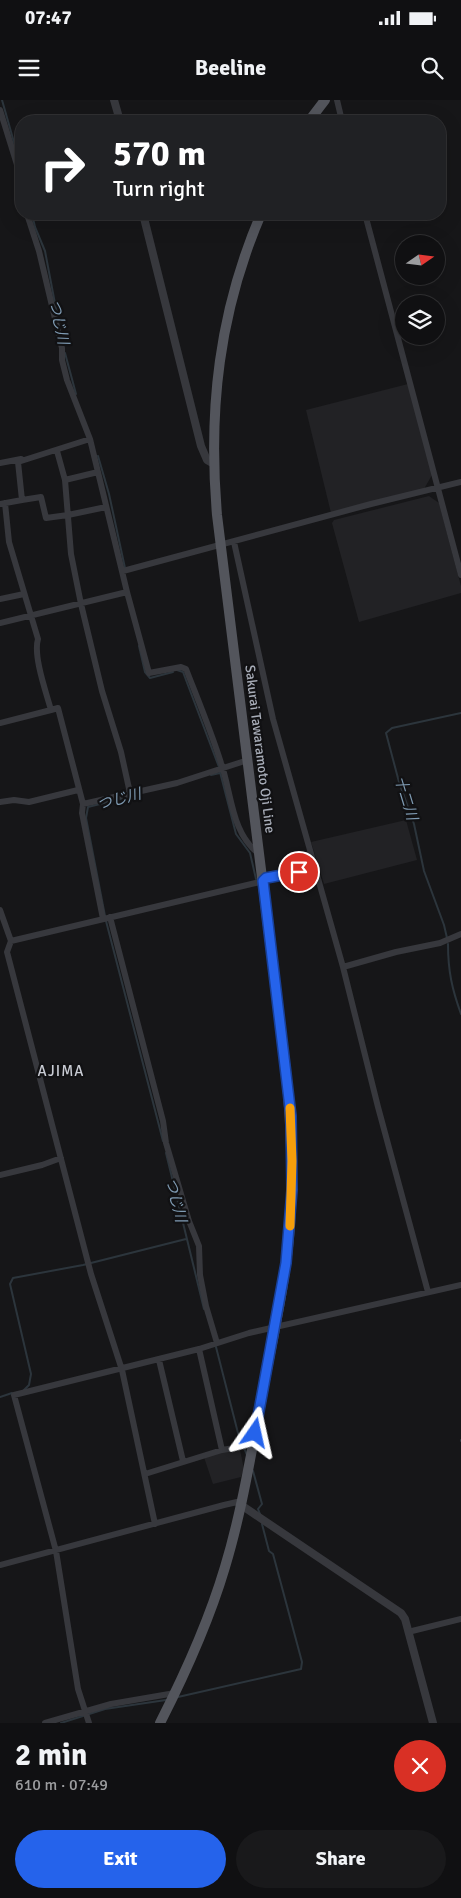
<!DOCTYPE html>
<html lang="en">
<head>
<meta charset="utf-8">
<style>
	body { margin:0; font-family:Signika,"Noto Sans JP",sans-serif; background:#19191b; color:#f1f3f6; height:100vh; display:flex; flex-direction:column; font-size:19px; white-space:nowrap }
	* { box-sizing:border-box; margin:0 }
	p { font-size:16px; color:#9c9d9f }
	.icon { flex:none; width:28px; height:28px; fill:none; stroke:currentColor; stroke-width:2; stroke-linecap:round; stroke-linejoin:round }
	.map { position:relative; height:1623px; overflow:hidden }
	.panel { display:flex; flex-direction:column; background:#101012; flex:1 }
	.panel>* { flex:none }
	.guide { position:absolute; left:15px; top:15px; width:431px; height:105px; border-radius:20px; box-shadow:0 5px 20px #0002,0 0 0 1px #303032; background:#202124; color:#fff; overflow:hidden }
	.needle { width:32px; rotate:76deg }
	.controls { position:absolute; left:395px; top:135px; display:grid; gap:10px }
	.controls a { display:grid; place-items:center; width:50px; height:50px; border-radius:50%; background:#101012; box-shadow:0 5px 20px #0002,0 0 0 1px #303032; font-size:25px }
	.pin { position:absolute; display:grid; place-items:center; width:42px; height:42px; color:#fff; margin:-21px; border:2px solid #fff; border-radius:50%; box-shadow:0 1px 5px #0007 }
	.me { position:absolute; width:55px; margin:-28px; rotate:11deg; stroke-linejoin:round; filter:drop-shadow(0 0 4px #0008) }
	.turn { display:flex; align-items:center; gap:18px; height:105px; padding:0 15px; font-size:22px }
	.turn .icon { width:65px; height:65px; stroke-width:2.5 }
	.turn b { display:block; font-size:35px; line-height:42px }
	.round { display:grid; place-items:center; flex:none; width:52px; height:52px; border-radius:26px; background:#19191b }
	.summary { display:flex; align-items:center; justify-content:space-between; height:85px; padding:0 15px }
	h1 { font-size:30px; font-weight:700; line-height:38px }
	.action { display:flex; gap:10px; margin-top:auto; padding:10px 15px }
	.action a { flex:1; height:58px; border-radius:30px; background:#2563eb; color:#fff; font-size:20px; font-weight:700; line-height:58px; text-align:center }
	.action a+a { background:#19191b; color:#f1f3f6 }
	.status { display:flex; justify-content:space-between; align-items:center; height:35px; padding:0 25px; background:#101012; direction:ltr }
	.status svg { height:14px; fill:currentColor }
	header { display:flex; justify-content:space-between; align-items:center; height:65px; padding:0 15px; background:#101012; font-size:22px; font-weight:700 }
	.map>svg:first-child { display:block }
	.built { fill:#222225 }
	.lines { fill:none; stroke-linecap:round; stroke-linejoin:round }
	.stream { stroke:#2c353c; stroke-width:2 }
	.minor { stroke:#37383d; stroke-width:6 }
	.tertiary { stroke:#37383d; stroke-width:8 }
	.primary { stroke:#53555c; stroke-width:10 }
	.route-casing { stroke:#184099; stroke-width:12 }
	.route { stroke:#2563eb; stroke-width:9 }
	.slow { stroke:#f59e0b; stroke-width:9 }
	.labels { text-anchor:middle; dominant-baseline:central; stroke-width:4.5; stroke-linejoin:round; paint-order:stroke }
	.street-label { font-size:14px; fill:#a8adb8; stroke:#111113 }
	.water-label { font-size:15px; font-style:italic; fill:#7f9bb3; stroke:#111113 }
	.neighbourhood-label { font-size:15px; letter-spacing:1px; fill:#c9ccd4; stroke:#111113 }
</style>
</head>
<body>
<div class="status"><b>07:47</b><svg viewBox="0 0 49 12"><path d="M0 12V9h3v3zM5 12V6h3v6zM10 12V3h3v9zM15 12V0h3v12zM26 1h20v11H26zM47 4h2v5h-2z"/></svg></div>
<header><svg class="icon" aria-label="menu" viewBox="0 0 24 24"><path d="M4 6h16M4 12h16M4 18h16"/></svg>Beeline<svg class="icon" aria-label="search" viewBox="0 0 24 24"><circle cx="10" cy="10" r="6"/><path d="M15 15l6 6"/></svg></header>
<div class="map">
<svg width="461" height="1623" viewBox="0 0 461 1623">
	<rect width="100%" height="100%" fill="#161618"/>
	<path class="built" d="M408 284 432 375 424 389 331 413 306 310Z
		M429 396 439 403 461 486V493L359 522 332 423 334 420Z
		M406 720 417 760 324 784 311 742Z
		M240 1350 244 1369 241 1377 213 1384 204 1357 223 1352Z"/>
	<g class="lines">
		<path class="stream" d="M2 0 21 67
			M32 114 35 127 45 151 57 214
			M65 253 76 294
			M98 356 109 394 125 468
			M139 546 145 572 150 578 173 572
			M177 570 183 572 219 667
			M220 672 236 734 250 753 256 779
			M211 675 220 673
			M105 816 86 718 88 707 136 695
			M106 821 163 1041
			M447 838 444 825 424 771 414 724 399 682 386 633 392 628 461 613
			M448 844C448 871 452 889 461 914
			M166 1053 204 1209
			M216 1247 238 1333 247 1355
			M24 1290 29 1285 31 1274 10 1184 13 1178 83 1165 186 1139
			M0 1297 12 1293
			M461 1340V1341
			M253 1371 262 1404 258 1409 260 1414
			M178 1597 301 1569 302 1562 273 1454 269 1451 262 1424
			M61 1623 105 1609 166 1600"/>
		<path class="minor" d="M337 0 342 21
			M0 10 19 71 21 87
			M27 114 39 151 62 248V260L67 280 90 339 127 492 149 573 181 567 186 569C198 600 211 631 221 663 232 694 231 733 259 754
			M365 114 461 475
			M57 351 65 380 71 454 81 504 102 591 121 652 130 693
			M0 363 21 359
			M65 380 98 372
			M22 400 41 397 46 418 68 415 106 407
			M5 403 9 442 38 539C33 556 46 592 51 610L58 608 83 704 82 713 103 819
			M0 404 22 400 18 362 90 339
			M234 442 273 619 343 867 378 1007 428 1192
			M123 471 371 404 461 382
			M0 499 24 494
			M0 523 127 492
			M0 623 51 610
			M0 702 14 700 29 702 78 690
			M83 704 177 683 248 660
			M0 810 11 841 7 852 91 1174 122 1270 155 1424
			M110 817 163 1021 166 1043 189 1121 199 1146 200 1175 206 1206 217 1243
			M11 841 260 782 266 778 316 768
			M343 867 396 852 440 843 461 834
			M0 1075 42 1065 61 1058
			M159 1260 183 1361
			M222 1350 246 1346 252 1347
			M145 1374 222 1350 199 1249
			M0 1465 224 1405 237 1402 241 1405
			M408 1532 461 1519
			M45 1623 111 1604 175 1593
			M89 1623 78 1589 56 1451 14 1295 199 1249 249 1233 461 1185"/>
		<path class="tertiary" d="M114 0 120 21
			M143 114 201 346 207 360 214 364
			M241 1405 401 1513 405 1519 433 1623"/>
		<path class="primary" d="M309 21 325 0
			M160 1623C186 1572 209 1521 225 1467 242 1411 251 1353 262 1297 272 1240 286 1183 290 1126 293 1074 291 1023 286 971L217 415C208 309 219 212 261 114"/>
	</g>
	<g class="lines">
		<defs>
			<path id="route" d="M255 1333 286 1163 292 1090 291 1016 263 781 266 778 299 772"/>
		</defs>
		<use href="#route" class="route-casing"/>
		<use href="#route" class="route"/>
		<path class="slow" d="M290 1126 292 1061 290 1008"/>
	</g>
	<g class="labels">
		<g class="street-label">
			<text transform="translate(260 649) rotate(83)">Sakurai Tawaramoto Oji Line</text>
		</g>
		<g class="water-label">
			<text transform="translate(59 222) rotate(78)">つじ川</text>
			<text transform="translate(406 698) rotate(73)">十二川</text>
			<text transform="translate(119 699) rotate(-15)">つじ川</text>
			<text transform="translate(176 1100) rotate(76)">つじ川</text>
		</g>
		<g class="neighbourhood-label">
			<text x="61" y="971">AJIMA</text>
		</g>
	</g>
</svg>
<div class="controls">
<a><svg class="needle" viewBox="-14 -14 28 28"><path d="M0-13l5 13h-10z" fill="#e53935"/><path d="M0 13l5-13h-10z" fill="#9c9d9f"/></svg></a>
<a><svg class="icon" aria-label="layers" viewBox="0 0 24 24"><path d="M12 4l9 5-9 5-9-5zM3 14l9 5 9-5"/></svg></a>
</div>
<div class="pin" style="left:299px;top:772px;background:#d93025"><svg class="icon" aria-label="arrive" viewBox="0 0 24 24"><path d="M6 21V4h12l-3 4 3 4H6"/></svg></div>
<svg class="me" style="left:255px;top:1333px" viewBox="-20 -20 40 40"><path d="M0-17L14 15 0 8-14 15z" fill="#2563eb" stroke="#fff" stroke-width="4"/></svg>
<div class="guide">
<div class="turn"><svg class="icon" aria-label="right" viewBox="0 0 24 24"><path d="M7 20v-9h11M14 6l5 5-5 5"/></svg><div><b>570 m</b>Turn right</div></div>
</div>
</div>
<section class="panel">
<div class="summary"><div><h1>2 min</h1><p>610 m · 07:49</p></div><a class="round" style="background:#d93025;color:#fff"><svg class="icon" aria-label="close" viewBox="0 0 24 24"><path d="M6 6l12 12M18 6L6 18"/></svg></a></div>
<div class="action"><a>Exit</a><a>Share</a></div>
</section>
</body>
</html>
